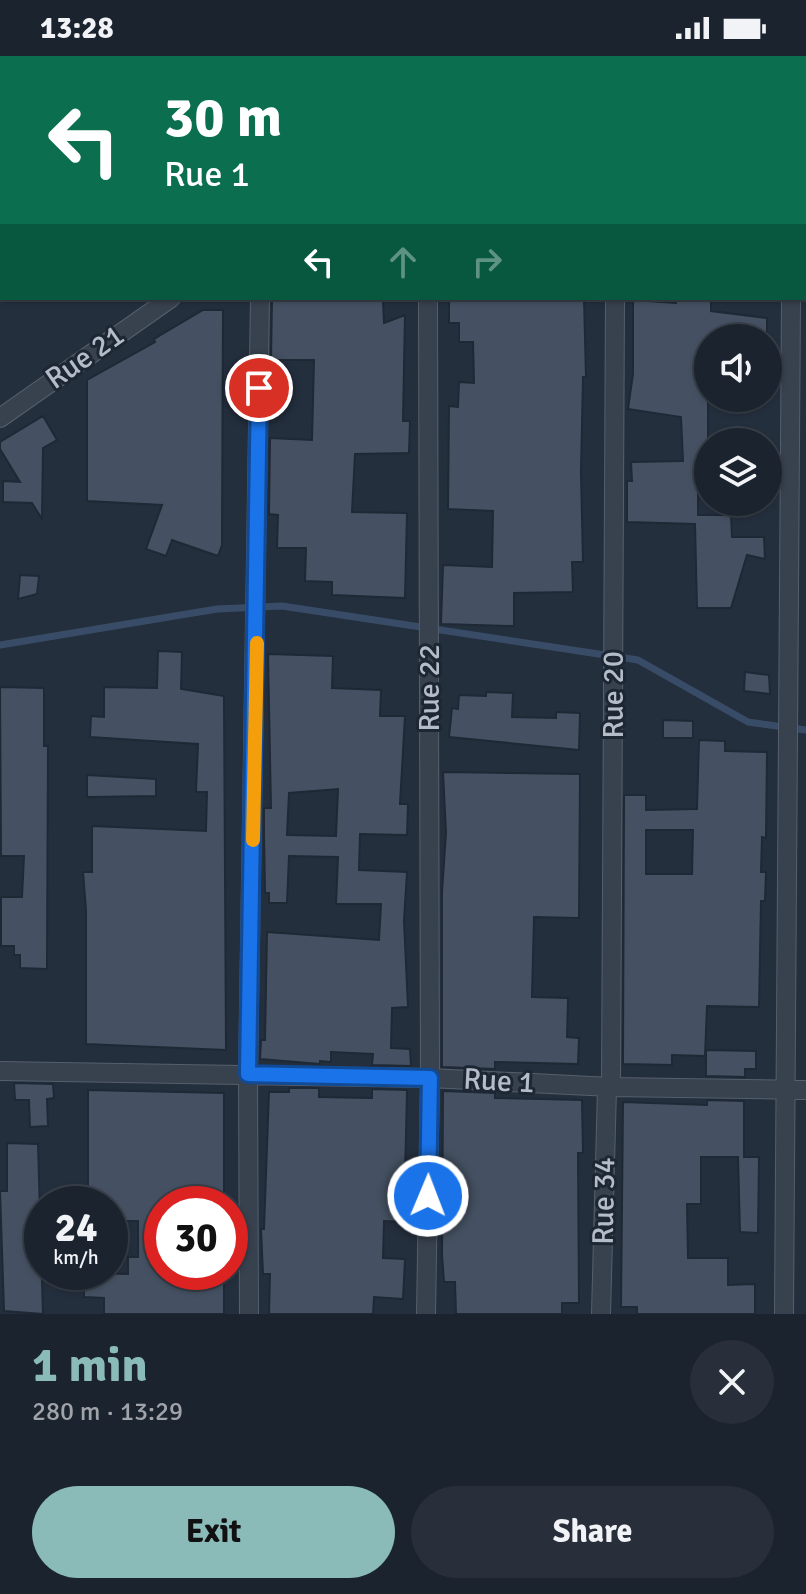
<!DOCTYPE html>
<html lang="en">
<head>
<meta charset="utf-8">
<style>
	body { margin:0; font-family:Signika,sans-serif; background:#282f3a; color:#f1f3f6; height:100vh; display:flex; flex-direction:column; font-size:30px; white-space:nowrap }
	* { box-sizing:border-box; margin:0 }
	p { font-size:26px; color:#a0a4aa }
	.icon { flex:none; width:44px; height:44px; fill:none; stroke:currentColor; stroke-width:2; stroke-linecap:round; stroke-linejoin:round }
	.map { position:relative; height:1258px; overflow:hidden }
	.details { display:flex; flex-direction:column; background:#1b232e; flex:1 }
	.details>* { flex:none }
	.top-card { position:absolute; left:0px; top:0px; width:806px; height:244px; box-shadow:0 2px 6px #0004,0 0 0 2px #39404a; background:#0b6e4f; color:#fff; overflow:hidden }
	.controls { position:absolute; left:694px; top:268px; display:grid; gap:16px }
	.controls a { display:grid; place-items:center; width:88px; height:88px; border-radius:50%; background:#1b232e; box-shadow:0 2px 6px #0004,0 0 0 2px #39404a; font-size:40px }
	.speed { position:absolute; left:24px; top:1130px; display:flex; gap:16px; font-size:40px; font-weight:700; text-align:center }
	.speed>* { display:grid; place-content:center; width:104px; height:104px; border-radius:50%; background:#1b232e; box-shadow:0 2px 6px #0004,0 0 0 2px #39404a; line-height:1 }
	.speed small { font-size:20px; font-weight:400 }
	.speed .limit { border:12px solid #d22; background:#fff; color:#111 }
	.pin { position:absolute; display:grid; place-items:center; width:68px; height:68px; color:#fff; margin:-34px; border:4px solid #fff; border-radius:50%; box-shadow:0 2px 8px #0007 }
	.me { position:absolute; width:88px; margin:-44px; rotate:1deg; stroke-linejoin:round; filter:drop-shadow(0 0 6px #0008) }
	.turn { display:flex; align-items:center; gap:28px; height:168px; padding:0 32px; font-size:36px }
	.turn .icon { width:104px; height:104px; stroke-width:2.5 }
	.turn b { display:block; font-size:56px; line-height:68px }
	.lanes { display:flex; align-items:center; height:76px; padding:0 32px; background:#0003; justify-content:center; gap:40px; direction:ltr }
	.lanes .off { opacity:.35 }
	.round { display:grid; place-items:center; flex:none; width:84px; height:84px; border-radius:42px; background:#282f3a }
	.head { display:flex; align-items:center; justify-content:space-between; height:136px; padding:0 32px }
	h1 { font-size:48px; font-weight:700; line-height:60px; color:#8bbbb9 }
	.cta { display:flex; gap:16px; margin-top:auto; padding:16px 32px }
	.cta a { flex:1; height:92px; border-radius:48px; background:#8bbbb9; color:#111; font-size:32px; font-weight:700; line-height:92px; text-align:center }
	.cta a+a { background:#282f3a; color:#f1f3f6 }
	.status { display:flex; justify-content:space-between; align-items:center; height:56px; padding:0 40px; background:#1b232e; direction:ltr }
	.status svg { height:22px; fill:currentColor }
	.map>svg:first-child { display:block }
	.green { fill:#263c3f }
	.lines { fill:none; stroke-linecap:round; stroke-linejoin:round }
	.stream { stroke:#394c67; stroke-width:7 }
	.building { fill:#455162; stroke:#1f2835; stroke-width:2; fill-rule:evenodd }
	.street-casing { stroke:#565f6c; stroke-width:20 }
	.street { stroke:#38414e; stroke-width:18 }
	.route-casing { stroke:#114b97; stroke-width:20 }
	.route { stroke:#1a73e8; stroke-width:14 }
	.slow { stroke:#f59e0b; stroke-width:14 }
	.labels { text-anchor:middle; dominant-baseline:central; stroke-width:6; stroke-linejoin:round; paint-order:stroke }
	.street-label { font-size:30px; fill:#b4bcc9; stroke:#1d2633 }
</style>
</head>
<body>
<div class="status"><b>13:28</b><svg viewBox="0 0 49 12"><path d="M0 12V9h3v3zM5 12V6h3v6zM10 12V3h3v9zM15 12V0h3v12zM26 1h20v11H26zM47 4h2v5h-2z"/></svg></div>
<div class="map">
<svg width="806" height="1258" viewBox="0 0 806 1258">
	<rect width="100%" height="100%" fill="#242f3e"/>
	<path class="green" d="M2 0H448L444 2Z"/>
	<g class="lines">
		<path class="stream" d="M0 589 217 553 282 550 638 604 748 666 806 674"/>
	</g>
	<path class="building" d="M272 242 383 244 384 267 405 259 403 365H410L409 397 355 398 352 456 407 457 405 542 332 539V526L305 525 306 492H277L278 459 269 458 270 382 312 384 314 304H271Z
		M449 242H584L586 321H583L581 416 583 506H572L573 536 514 537V570L441 568 443 509 492 511 493 455 448 453 449 350 458 351 459 326 474 327 473 286H459V267H449Z
		M676 242H711V255L767 262V282H708V417H698V459H731L732 481H764L765 503 747 499 731 552H697L695 468 627 466V425H632L631 406 683 405 681 361 628 353 633 318V244L676 247Z
		M203 254H223L222 489 218 500 172 484 166 500 146 493 162 449 87 445V324L155 286 154 283Z
		M43 360 57 384 43 392 42 463 32 447 3 446V425L20 426 0 393V386Z
		M20 519 39 520 37 538 18 543Z
		M158 595 182 596 181 633 224 640 226 994 86 988V854L83 816H92V770L206 775 207 736H196L198 688 90 681 91 660 104 661V631L157 632Z
		M268 598 333 600 332 632 381 634 380 660H405L400 748H408L407 779 360 778 359 814 407 816 404 865 408 951 392 952 391 992 410 993 411 1010 372 1009 373 998 331 996V1006L320 1005V1008L260 1003 261 984H265L267 876 379 884 381 848H336L338 801 289 800 287 847H269V837H265L264 778V752H271ZM338 733 336 780 287 779 289 737Z
		M745 616 769 619 770 638 744 635Z
		M0 631 44 632V690H48L47 913 20 912V899H14V890H1V841H22L24 800H1Z
		M486 636 513 637 512 661 556 662V656L580 657 579 694 449 681 452 652 458 653 459 639 486 640Z
		M663 664 693 665V682H663Z
		M699 684 725 685V695L767 696 766 782 762 781 761 816H766L765 845H761L759 951 707 950 705 1000 672 999V1009L623 1008 624 739H646V754L697 753ZM646 774H693L692 818H646Z
		M443 716 580 718 579 862 534 861 532 941 568 942 567 981 579 982 578 1008 495 1006V1013L442 1011V836L446 777Z
		M87 719 156 723V740L87 741Z
		M706 994 756 995V1013H745V1021L706 1020Z
		M14 1027 53 1028 54 1042 47 1043 48 1070 30 1071 29 1044H15Z
		M289 1032H319V1041L372 1042V1033L407 1034 404 1166 384 1165 383 1202 405 1203 403 1243 374 1241 373 1258H269L270 1218H263L261 1173H264L269 1036H289Z
		M88 1034 224 1037V1142L162 1146V1216H224V1258H104V1242L84 1241V1217L128 1218V1201H138V1165H110V1148H88Z
		M443 1035 495 1037V1042L582 1044 583 1097H578L579 1247H562V1258H456L455 1226H444L442 1199Z
		M707 1044 744 1045V1101H759L758 1177 740 1176 738 1101H701V1148H687L688 1202H728V1229L755 1228V1258H637V1251H621L623 1046 707 1049Z
		M7 1087 38 1088 43 1258 4 1255 0 1135H7Z"/>
	<g class="lines">
		<defs>
			<path id="street" d="M520 2 523 0
				M616 2V0
				M793 2V0
				M0 362 171 242
				M0 1015 430 1022 611 1031 806 1034
				M249 1258 248 1018 260 242
				M426 1258 430 1022 428 242
				M601 1258 607 1032 611 1031 615 242
				M784 1258 791 242"/>
		</defs>
		<use href="#street" class="street-casing"/>
		<use href="#street" class="street"/>
	</g>
	<g class="lines">
		<defs>
			<path id="route" d="M259 332 248 1018 430 1022 428 1140"/>
		</defs>
		<use href="#route" class="route-casing"/>
		<use href="#route" class="route"/>
		<path class="slow" d="M253 784 257 587"/>
	</g>
	<g class="labels">
		<g class="street-label">
			<text transform="translate(85 301) rotate(-35)">Rue 21</text>
			<text transform="translate(429 632) rotate(-90)">Rue 22</text>
			<text transform="translate(613 639) rotate(-90)">Rue 20</text>
			<text transform="translate(499 1025) rotate(3)">Rue 1</text>
			<text transform="translate(604 1145) rotate(-89)">Rue 34</text>
		</g>
	</g>
</svg>
<div class="controls">
<a><svg class="icon" aria-label="sound" viewBox="0 0 24 24"><path d="M4 9h4l5-4v14l-5-4H4zM17 9q2 3 0 6"/></svg></a>
<a><svg class="icon" aria-label="layers" viewBox="0 0 24 24"><path d="M12 4l9 5-9 5-9-5zM3 14l9 5 9-5"/></svg></a>
</div>
<div class="speed"><div>24<small>km/h</small></div><div class="limit">30</div></div>
<div class="pin" style="left:259px;top:332px;background:#d93025"><svg class="icon" aria-label="arrive" viewBox="0 0 24 24"><path d="M6 21V4h12l-3 4 3 4H6"/></svg></div>
<svg class="me" style="left:428px;top:1140px" viewBox="-20 -20 40 40"><circle r="17" fill="#1a73e8" stroke="#fff" stroke-width="3"/><path d="M0-11L8 9 0 5-8 9z" fill="#fff"/></svg>
<div class="top-card">
<div class="turn"><svg class="icon" aria-label="left" viewBox="0 0 24 24"><path d="M17 20v-9H6M10 6l-5 5 5 5"/></svg><div><b>30 m</b>Rue 1</div></div>
<div class="lanes"><svg class="icon" aria-label="left" viewBox="0 0 24 24"><path d="M17 20v-9H6M10 6l-5 5 5 5"/></svg><svg class="icon off" aria-label="ahead" viewBox="0 0 24 24"><path d="M12 20V5M6 11l6-6 6 6"/></svg><svg class="icon off" aria-label="right" viewBox="0 0 24 24"><path d="M7 20v-9h11M14 6l5 5-5 5"/></svg></div>
</div>
</div>
<section class="details">
<div class="head"><div><h1>1 min</h1><p>280 m · 13:29</p></div><a class="round"><svg class="icon" aria-label="close" viewBox="0 0 24 24"><path d="M6 6l12 12M18 6L6 18"/></svg></a></div>
<div class="cta"><a>Exit</a><a>Share</a></div>
</section>
</body>
</html>
